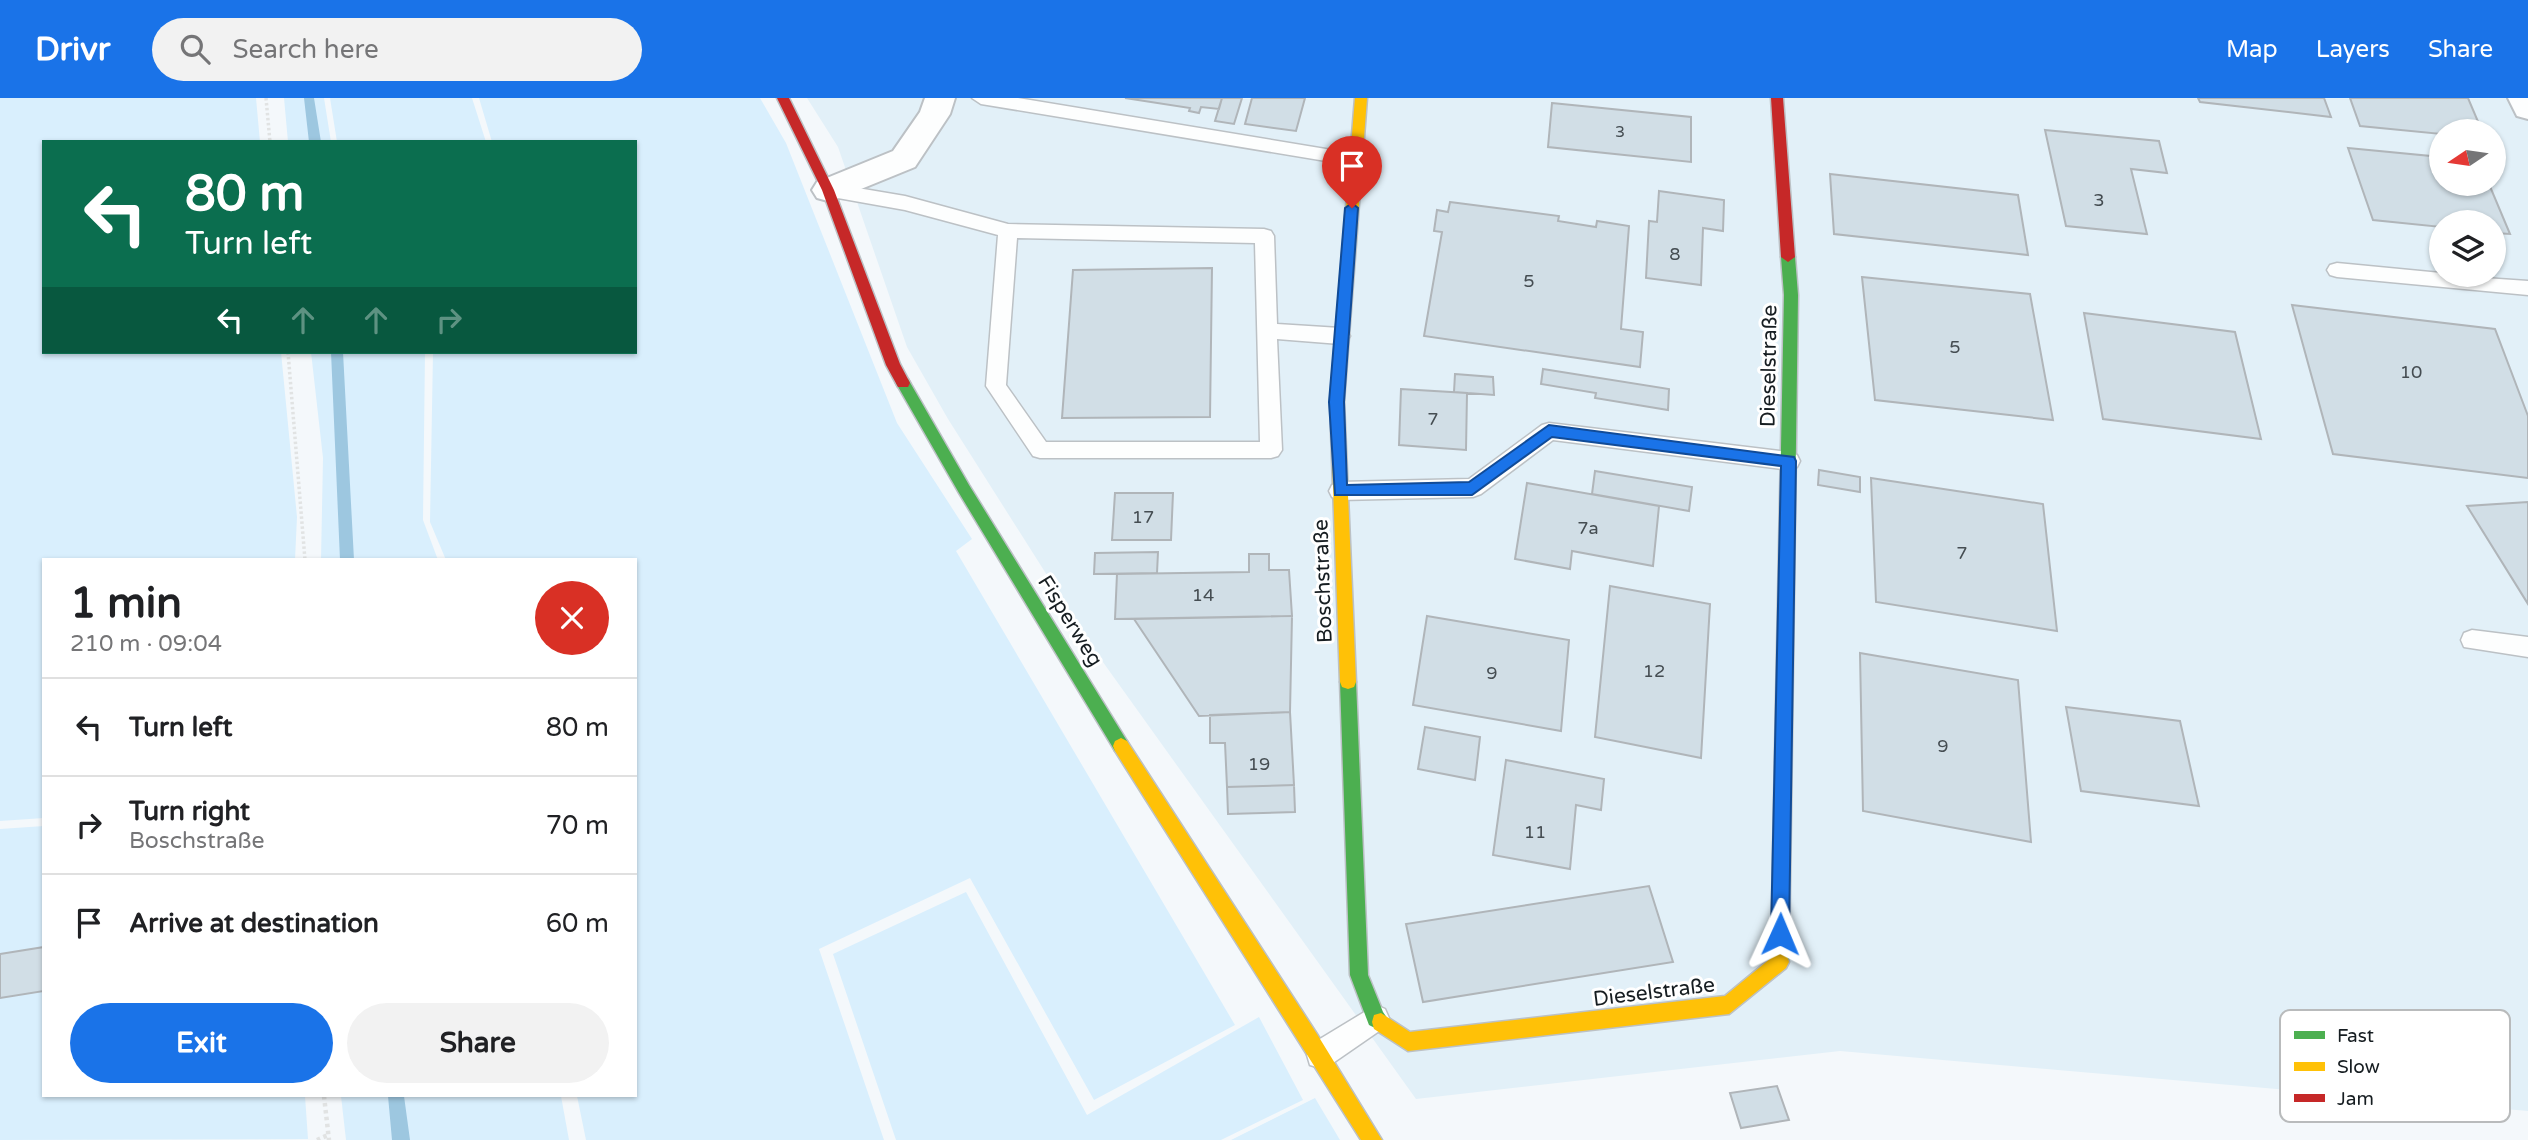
<!DOCTYPE html>
<html lang="en">
<head>
<meta charset="utf-8">
<style>
	body { margin:0; font-family:"Varela Round",sans-serif; background:#f2f2f2; color:#202124; height:100vh; display:flex; flex-direction:column; font-size:26px; white-space:nowrap }
	* { box-sizing:border-box; margin:0 }
	p { font-size:23px; color:#757577 }
	.icon { flex:none; width:38px; height:38px; fill:none; stroke:currentColor; stroke-width:2; stroke-linecap:round; stroke-linejoin:round }
	.map { position:relative; flex:1; overflow:hidden }
	.side { position:absolute; left:42px; top:460px; width:595px; height:539px; display:flex; flex-direction:column; background:#fff; border-radius:0px; box-shadow:0 2px 5px #0004 }
	.side>* { flex:none }
	.hud { position:absolute; left:42px; top:42px; width:595px; height:214px; border-radius:0px; box-shadow:0 2px 5px #0004; background:#0b6e4f; color:#fff; overflow:hidden }
	.needle { width:46px; rotate:257deg }
	.fabs { position:absolute; left:2429px; top:21px; display:grid; gap:14px }
	.fabs a { display:grid; place-items:center; width:77px; height:77px; border-radius:50%; background:#fff; box-shadow:0 2px 5px #0004; font-size:35px }
	.pin { position:absolute; display:grid; place-items:center; width:60px; height:60px; color:#fff; margin:-72px -30px; border-radius:50% 50% 50% 0; rotate:-45deg; box-shadow:0 0 7px #0007 }
	.pin .icon { rotate:45deg }
	.me { position:absolute; width:77px; margin:-38px; rotate:1deg; stroke-linejoin:round; filter:drop-shadow(0 0 5px #0008) }
	.turn { display:flex; align-items:center; gap:24px; height:147px; padding:0 28px; font-size:32px }
	.turn .icon { width:91px; height:91px; stroke-width:2.5 }
	.turn b { display:block; font-size:49px; line-height:60px }
	.lanes { display:flex; align-items:center; height:66px; padding:0 28px; background:#0003; justify-content:center; gap:35px; direction:ltr }
	.lanes .off { opacity:.35 }
	.round { display:grid; place-items:center; flex:none; width:74px; height:74px; border-radius:37px; background:#f2f2f2 }
	.headline { display:flex; align-items:center; justify-content:space-between; height:119px; padding:0 28px }
	h1 { font-size:42px; font-weight:800; line-height:52px }
	.button { display:flex; gap:14px; margin-top:auto; padding:14px 28px }
	.button a { flex:1; height:80px; border-radius:42px; background:#1a73e8; color:#fff; font-size:28px; font-weight:800; line-height:80px; text-align:center }
	.button a+a { background:#f2f2f2; color:#202124 }
	ul { padding:0; list-style:none }
	li { display:flex; align-items:center; gap:21px; height:98px; padding:0 28px; border-top:2px solid #e0e0e0 }
	li div { flex:1 }
	li b { display:block; font-size:26px }
	li em { font-style:normal }
	header { display:flex; align-items:center; gap:42px; box-sizing:border-box; height:98px; padding:0 35px; background:#1a73e8; color:#fff }
	header strong { font-size:33px }
	nav { display:flex; gap:38px; margin-inline-start:auto; font-size:24px }
	.search { width:490px; height:63px; background:#f2f2f2; display:flex; align-items:center; gap:18px; box-sizing:border-box; padding:0 24px; border-radius:38px; color:#757577; font-size:26px }
	.map>svg:first-child { display:block }
	.built { fill:#e2f0f8; fill-rule:evenodd }
	.green { fill:#d9effd }
	.lines { fill:none; stroke-linecap:round; stroke-linejoin:round }
	.stream { fill:#9dc7e0; fill-rule:evenodd }
	.building { fill:#d1dee6; stroke:#b0b5b9; stroke-width:2 }
	.lane-casing { stroke:#bcc1c5; stroke-width:3 }
	.street-casing { stroke:#bcc1c5; stroke-width:4 }
	.fast-casing { stroke:#bcc1c5; stroke-width:3 }
	.slow-casing { stroke:#bcc1c5; stroke-width:3 }
	.jam-casing { stroke:#bcc1c5; stroke-width:3 }
	.path-far1 { stroke:#e1e3e3; stroke-width:3.5; stroke-dasharray:2.5 2.5; stroke-linecap:butt }
	.path { stroke:#e1e3e3; stroke-width:4.5; stroke-dasharray:3.5 3.5; stroke-linecap:butt }
	.lane { fill:#fdfefe; fill-rule:evenodd }
	.street { fill:#fdfefe; fill-rule:evenodd }
	.fast { fill:#4caf50; fill-rule:evenodd }
	.slow { fill:#ffc107; fill-rule:evenodd }
	.jam { fill:#c62828; fill-rule:evenodd }
	.route { fill:#1a73e8; stroke:#114b97; stroke-width:2 }
	.labels { text-anchor:middle; dominant-baseline:central; stroke-width:6; stroke-linejoin:round; paint-order:stroke }
	.far-number-label { font-size:16px; fill:#454d52 }
	.number-label { font-size:18px; fill:#454d52 }
	.street-label { font-size:21px; fill:#161d21; stroke:#fff }
	.key { fill:#fff; stroke:#b9bbbc; stroke-width:2 }
	.key-label { font-size:19px; fill:#161d21 }
</style>
</head>
<body>
<header>
<strong>Drivr</strong>
<div class="search"><svg class="icon" aria-label="search" viewBox="0 0 24 24"><circle cx="10" cy="10" r="6"/><path d="M15 15l6 6"/></svg>Search here</div>
<nav><a>Map</a><a>Layers</a><a>Share</a></nav>
</header>
<div class="map">
<svg width="2528" height="1042" viewBox="0 0 2528 1042">
	<rect width="100%" height="100%" fill="#f4f8fb"/>
	<path class="built" d="M807 0H2528V1013L1840 953 1416 1001 1095 553 948 321 907 249 838 49ZM2441 33H2494V86H2441ZM2441 124H2494V177H2441Z"/>
	<path class="green" d="M0 0H256L260 44H44V254H281L297 419 295 462H44V720L0 723Z
		M284 0H324L331 44H288Z
		M330 0H472L486 44H337Z
		M479 0H760L786 45 897 325 972 441 956 453 1235 927 1094 1002 970 780 819 851 884 1042H586L577 998H635V462H446L430 424 433 254H635V44H492Z
		M311 254H425L423 422 438 462H321L323 360Z
		M44 728V998H305L308 1041 0 1042V731Z
		M966 794 1087 1017 1259 919 1303 1002 1221 1042H896L833 856Z
		M341 998H561L569 1042H346Z
		M1315 1000 1340 1042H1231Z"/>
	<g class="lines">
		<path class="stream" d="M304 0H314L321 44H309Z
			M331 254H343L354 462H340Z
			M388 998H404L410 1042H392Z"/>
	</g>
	<path class="building" d="M1125 0H1222L1219 11 1201 9 1199 15 1189 13 1190 10Z
		M1222 0H1242L1234 26 1215 23Z
		M1252 0H1305L1296 33 1245 26Z
		M2198 0H2324L2331 19 2200 4Z
		M2350 0H2468L2482 33H2441V36L2360 28Z
		M1552 5 1691 19V64L1548 49Z
		M2045 32 2159 43 2167 75 2131 71 2147 136 2066 128Z
		M2348 50 2441 59V86H2489L2510 136 2494 135V124H2441V129L2373 122Z
		M1830 76 2018 97 2028 157 1834 136Z
		M1659 93 1724 102 1723 133 1703 130 1701 187 1646 180 1649 123 1657 124Z
		M1450 104 1559 118 1558 123 1596 129 1597 123 1629 128 1621 231 1643 234 1640 269 1424 238 1442 134 1434 133 1437 112 1448 114Z
		M1212 170 1210 319 1062 320 1073 172Z
		M1862 179 2030 196 2053 322 1875 302Z
		M2292 207 2495 231 2528 318V380L2333 356Z
		M2084 215 2235 234 2261 341 2103 321Z
		M1543 271 1669 291 1668 312 1595 300 1596 295 1541 286Z
		M1455 276 1493 279 1494 297 1454 294Z
		M1401 291 1467 295 1466 352 1399 347Z
		M1819 372 1860 379V394L1818 387Z
		M1595 373 1692 389 1689 413 1592 396Z
		M1871 380 2043 406 2057 533 1876 504Z
		M1527 385 1659 408 1653 468 1572 453 1570 471 1515 461Z
		M1115 395H1173L1171 442H1112Z
		M2528 404V506L2467 408Z
		M1158 454 1157 475 1094 476 1095 455Z
		M1249 456H1269V472H1289L1292 518 1115 521 1117 476 1249 474Z
		M1610 488 1710 506 1701 660 1595 639Z
		M1292 518 1290 614 1199 618 1134 521Z
		M1427 518 1569 542 1561 633 1413 607Z
		M1860 555 2018 582 2031 744 1863 713Z
		M2066 609 2180 623 2199 708 2081 693Z
		M1290 614 1294 687 1227 689 1225 645H1210V617Z
		M1425 629 1480 639 1475 682 1418 671Z
		M1506 662 1604 681 1601 712 1576 707 1570 771 1493 757Z
		M1294 687 1295 714 1228 716 1227 689Z
		M1649 788 1673 864 1423 904 1406 826Z
		M44 849V893L0 900V856Z
		M1777 988 1789 1022 1741 1030 1730 995Z"/>
	<g class="lines">
		<defs>
			<path id="lane" d="M972 0H1018L1356 56 1362 57 1365 62 1362 67 1356 68 981 6Z
				M828 85 905 98 1008 126 1264 131 1271 133 1274 138 1277 226 1340 230 1347 233 1350 238 1347 243 1340 246 1277 241 1282 352 1278 358 1271 360H1040L1033 358 986 288 998 137 905 112 821 97 819 92 821 87ZM1017 140 1255 145 1260 344H1046L1006 287Z
				M2337 165 2441 175V177L2528 183V197L2337 179 2330 177 2327 172 2330 167Z
				M1549 325 1789 354 1797 357 1800 363 1797 369 1789 372 1553 342 1481 396 1473 399 1340 402 1332 399 1329 393 1332 387 1340 384 1469 381 1542 327Z
				M2472 532 2528 539V559L2464 549 2461 542 2464 535Z
				M1376 907 1385 911 1389 920 1385 929 1330 967 1320 970 1310 967 1307 957 1310 947Z"/>
			<path id="street" d="M925 0H955L950 16 915 69 839 100 828 103 817 100 812 92 817 84 893 53 920 14Z
				M2508 0H2528V21L2517 18Z"/>
			<path id="fast" d="M1788 154 1795 159 1798 197 1789 860 1786 866 1780 869 1774 866 1771 860 1784 197 1781 159Z
				M903 279 908 281 969 387 1127 643 1129 648 1127 653 1121 656 1115 653 959 395 896 285Z
				M1348 577 1354 579 1356 584 1368 877 1383 914 1390 924 1388 931 1381 933 1369 927 1350 877 1340 584 1342 579Z"/>
			<path id="slow" d="M1355 0H1367L1344 304 1356 584 1354 589 1348 591 1342 589 1340 584 1330 304Z
				M1121 640 1127 643 1317 936 1382 1042H1361L1115 653 1113 648 1115 643Z
				M1780 851 1786 854 1789 864 1786 870 1729 916 1408 953 1374 931 1372 924 1374 917 1381 915 1410 934 1725 898 1771 860 1774 854Z"/>
			<path id="jam" d="M777 0H789L834 92 900 266 910 285 908 289H898L886 267 822 92Z
				M1771 0H1783L1795 159 1788 164 1781 159Z"/>
		</defs>
		<use href="#lane" class="lane-casing"/>
		<use href="#street" class="street-casing"/>
		<use href="#fast" class="fast-casing"/>
		<use href="#slow" class="slow-casing"/>
		<use href="#jam" class="jam-casing"/>
		<path class="path-far1" d="M266 0 270 44
			M288 254 305 462"/>
		<path class="path" d="M324 998 329 1042
			M317 1042 328 1037"/>
		<use href="#lane" class="lane"/>
		<use href="#street" class="street"/>
		<use href="#fast" class="fast"/>
		<use href="#slow" class="slow"/>
		<use href="#jam" class="jam"/>
	</g>
	<path class="route" d="M1352 105 1358 110 1344 304 1347 387 1469 384 1549 327 1794 359 1796 363 1789 836 1786 843 1780 845 1774 843 1771 836 1781 368 1552 339 1472 397H1335L1329 304 1345 110Z"/>
	<g class="labels">
		<g class="far-number-label">
			<text x="1620" y="34">3</text>
		</g>
		<g class="number-label">
			<text x="2099" y="102">3</text>
			<text x="1675" y="156">8</text>
			<text x="1529" y="183">5</text>
			<text x="1955" y="249">5</text>
			<text x="2411" y="274">10</text>
			<text x="1433" y="321">7</text>
			<text x="1143" y="419">17</text>
			<text x="1588" y="430">7a</text>
			<text x="1962" y="455">7</text>
			<text x="1203" y="497">14</text>
			<text x="1654" y="573">12</text>
			<text x="1492" y="575">9</text>
			<text x="1943" y="648">9</text>
			<text x="1259" y="666">19</text>
			<text x="1535" y="734">11</text>
		</g>
		<g class="street-label">
			<text transform="translate(1769 268) rotate(-89)">Dieselstraße</text>
			<text transform="translate(1323 483) rotate(-92)">Boschstraße</text>
			<text transform="translate(1070 523) rotate(58)">Fisperweg</text>
			<text transform="translate(1654 894) rotate(-7)">Dieselstraße</text>
		</g>
	</g>
	<rect x="2280" y="912" width="230" height="112" rx="10" class="key"/>
	<rect x="2294" y="933" width="31" height="8" fill="#4caf50"/>
	<rect x="2294" y="964" width="31" height="9" fill="#ffc107"/>
	<rect x="2294" y="996" width="31" height="8" fill="#c62828"/>
	<g class="key-label">
		<text x="2337" y="944">Fast</text>
		<text x="2337" y="975">Slow</text>
		<text x="2337" y="1007">Jam</text>
	</g>
</svg>
<div class="fabs">
<a><svg class="needle" viewBox="-14 -14 28 28"><path d="M0-13l5 13h-10z" fill="#e53935"/><path d="M0 13l5-13h-10z" fill="#757577"/></svg></a>
<a><svg class="icon" aria-label="layers" viewBox="0 0 24 24"><path d="M12 4l9 5-9 5-9-5zM3 14l9 5 9-5"/></svg></a>
</div>
<div class="pin" style="left:1352px;top:110px;background:#d93025"><svg class="icon" aria-label="arrive" viewBox="0 0 24 24"><path d="M6 21V4h12l-3 4 3 4H6"/></svg></div>
<svg class="me" style="left:1780px;top:836px" viewBox="-20 -20 40 40"><path d="M0-17L14 15 0 8-14 15z" fill="#1a73e8" stroke="#fff" stroke-width="4"/></svg>
<div class="hud">
<div class="turn"><svg class="icon" aria-label="left" viewBox="0 0 24 24"><path d="M17 20v-9H6M10 6l-5 5 5 5"/></svg><div><b>80 m</b>Turn left</div></div>
<div class="lanes"><svg class="icon" aria-label="left" viewBox="0 0 24 24"><path d="M17 20v-9H6M10 6l-5 5 5 5"/></svg><svg class="icon off" aria-label="ahead" viewBox="0 0 24 24"><path d="M12 20V5M6 11l6-6 6 6"/></svg><svg class="icon off" aria-label="ahead" viewBox="0 0 24 24"><path d="M12 20V5M6 11l6-6 6 6"/></svg><svg class="icon off" aria-label="right" viewBox="0 0 24 24"><path d="M7 20v-9h11M14 6l5 5-5 5"/></svg></div>
</div>
<section class="side">
<div class="headline"><div><h1>1 min</h1><p>210 m · 09:04</p></div><a class="round" style="background:#d93025;color:#fff"><svg class="icon" aria-label="close" viewBox="0 0 24 24"><path d="M6 6l12 12M18 6L6 18"/></svg></a></div>
<ul>
<li><svg class="icon" aria-label="left" viewBox="0 0 24 24"><path d="M17 20v-9H6M10 6l-5 5 5 5"/></svg><div><b>Turn left</b></div><em>80 m</em></li>
<li><svg class="icon" aria-label="right" viewBox="0 0 24 24"><path d="M7 20v-9h11M14 6l5 5-5 5"/></svg><div><b>Turn right</b><p>Boschstraße</p></div><em>70 m</em></li>
<li><svg class="icon" aria-label="arrive" viewBox="0 0 24 24"><path d="M6 21V4h12l-3 4 3 4H6"/></svg><div><b>Arrive at destination</b></div><em>60 m</em></li>
</ul>
<div class="button"><a>Exit</a><a>Share</a></div>
</section>
</div>
</body>
</html>
